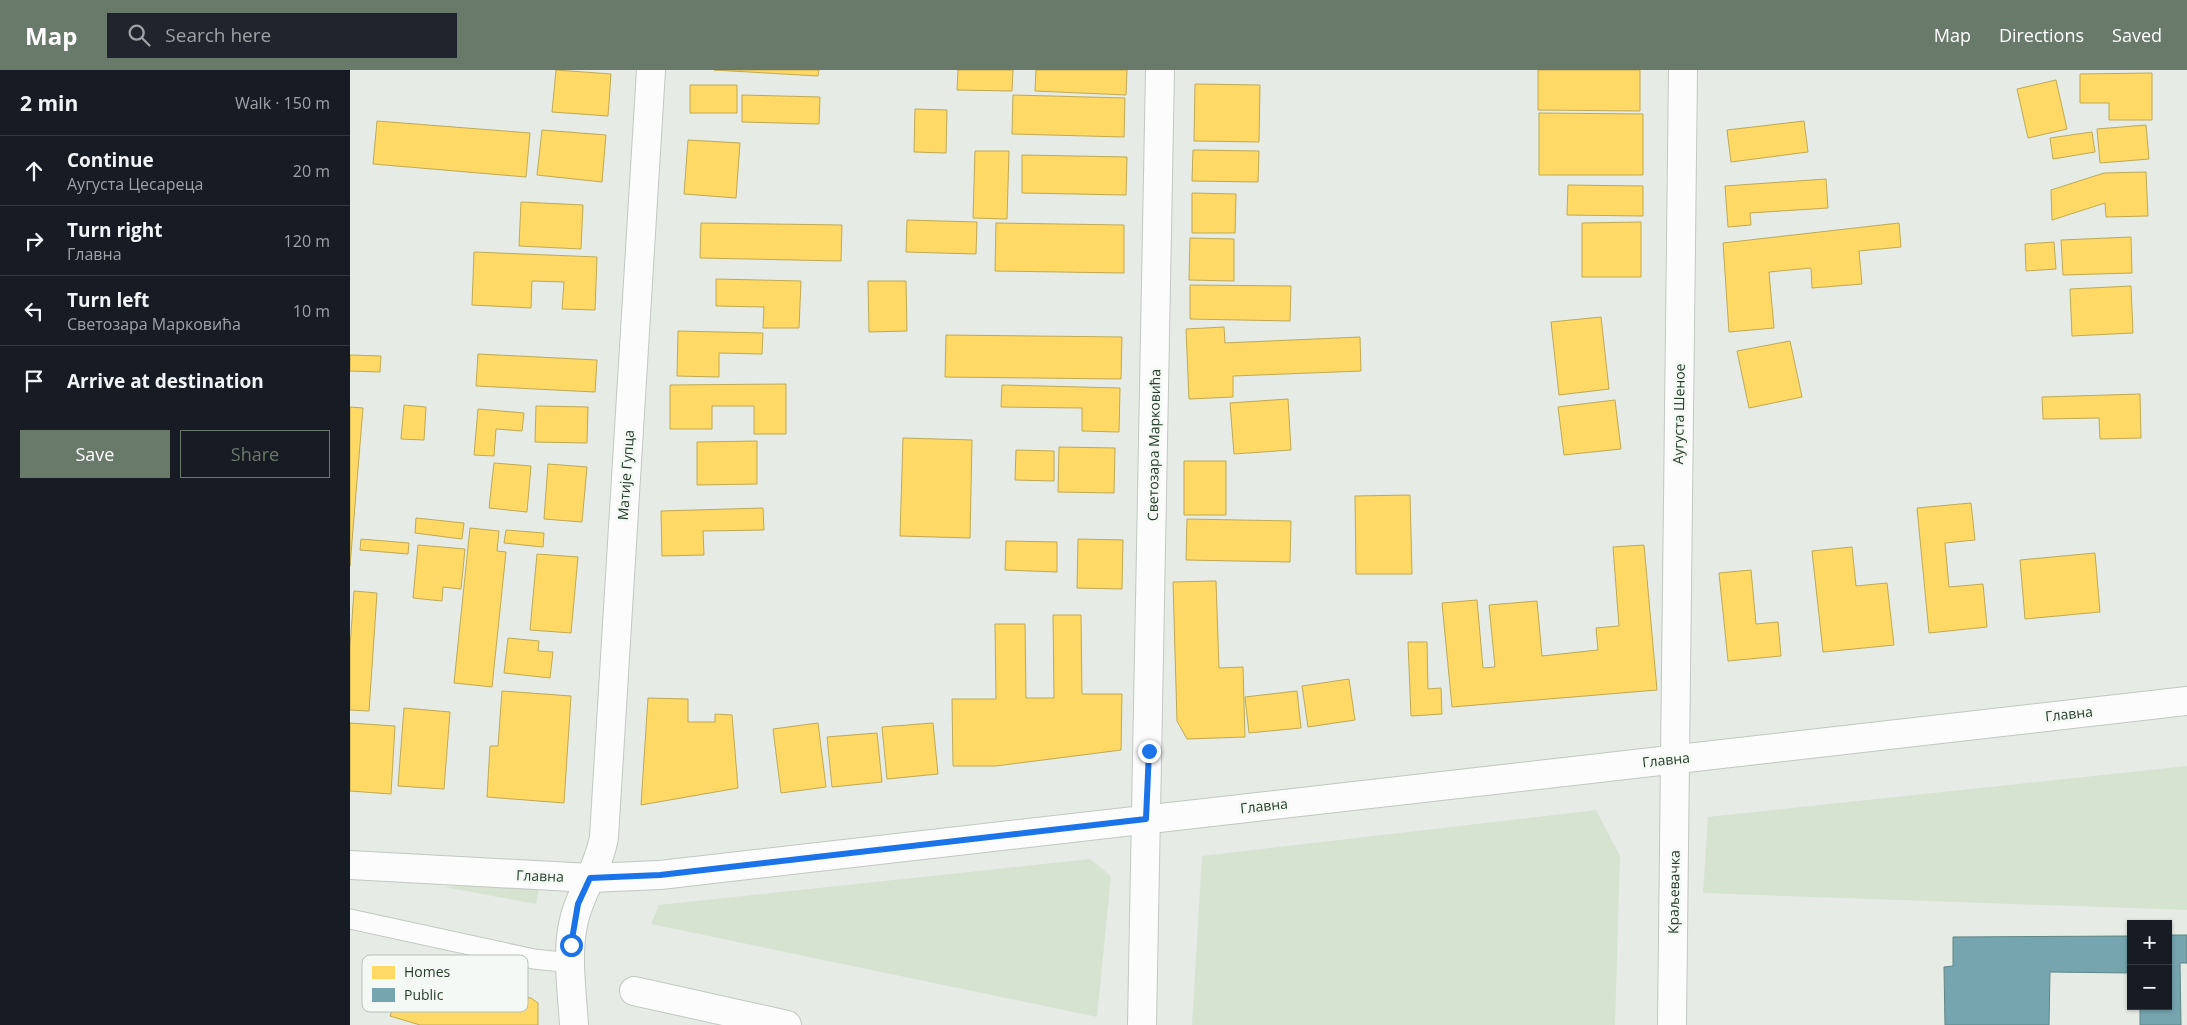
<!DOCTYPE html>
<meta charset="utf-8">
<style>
body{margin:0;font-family:"Open Sans",sans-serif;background:#20242c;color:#f1f3f6}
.controls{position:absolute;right:15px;bottom:15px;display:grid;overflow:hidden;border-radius:0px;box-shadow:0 1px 4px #0004}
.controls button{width:45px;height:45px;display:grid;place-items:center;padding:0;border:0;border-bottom:1px solid #363941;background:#171b24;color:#f1f3f6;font:25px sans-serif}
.stop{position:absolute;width:15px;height:15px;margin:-11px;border:4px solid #1a73e8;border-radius:50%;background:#fff}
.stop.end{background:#1a73e8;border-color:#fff;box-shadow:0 1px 5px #0008}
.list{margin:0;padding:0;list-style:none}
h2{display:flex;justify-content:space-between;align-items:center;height:65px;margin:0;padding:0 20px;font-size:21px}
h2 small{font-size:16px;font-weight:400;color:#9ea1a6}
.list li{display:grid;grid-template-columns:32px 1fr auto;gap:15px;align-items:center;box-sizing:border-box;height:70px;padding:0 20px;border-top:1px solid #363941}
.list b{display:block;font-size:19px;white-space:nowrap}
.list p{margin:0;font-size:16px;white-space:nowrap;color:#9ea1a6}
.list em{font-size:16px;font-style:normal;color:#9ea1a6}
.actions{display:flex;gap:10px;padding:15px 20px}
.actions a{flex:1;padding:11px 0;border:1px solid #697a6a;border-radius:0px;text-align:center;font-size:18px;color:#697a6a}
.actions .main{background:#697a6a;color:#fff}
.icon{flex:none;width:28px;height:28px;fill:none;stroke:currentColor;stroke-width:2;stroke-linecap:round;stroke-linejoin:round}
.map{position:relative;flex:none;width:1837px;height:955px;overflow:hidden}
header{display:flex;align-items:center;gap:30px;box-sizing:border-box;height:70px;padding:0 25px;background:#697a6a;color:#fff}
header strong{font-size:24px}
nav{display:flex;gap:28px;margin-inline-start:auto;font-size:18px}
.search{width:350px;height:45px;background:#20242c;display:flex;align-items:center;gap:12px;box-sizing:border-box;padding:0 18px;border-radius:0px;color:#9ea1a6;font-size:19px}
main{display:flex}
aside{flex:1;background:#171b24}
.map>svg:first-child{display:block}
</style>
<header>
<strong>Map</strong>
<div class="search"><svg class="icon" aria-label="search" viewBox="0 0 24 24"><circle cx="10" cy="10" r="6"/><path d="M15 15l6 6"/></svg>Search here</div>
<nav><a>Map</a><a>Directions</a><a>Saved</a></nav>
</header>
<main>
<aside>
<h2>2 min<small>Walk · 150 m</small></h2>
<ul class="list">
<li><svg class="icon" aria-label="ahead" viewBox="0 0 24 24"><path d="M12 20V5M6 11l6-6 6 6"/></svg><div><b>Continue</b><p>Аугуста Цесареца</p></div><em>20 m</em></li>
<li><svg class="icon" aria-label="right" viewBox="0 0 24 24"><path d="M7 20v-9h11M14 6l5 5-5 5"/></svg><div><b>Turn right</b><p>Главна</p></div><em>120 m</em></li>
<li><svg class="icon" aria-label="left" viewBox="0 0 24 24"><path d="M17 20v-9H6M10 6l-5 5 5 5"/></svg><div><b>Turn left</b><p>Светозара Марковића</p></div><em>10 m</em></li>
<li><svg class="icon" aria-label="arrive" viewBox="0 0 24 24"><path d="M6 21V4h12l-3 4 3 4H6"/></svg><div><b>Arrive at destination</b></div></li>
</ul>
<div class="actions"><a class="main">Save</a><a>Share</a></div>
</aside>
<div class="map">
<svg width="1837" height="955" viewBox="0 0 1837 955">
<rect width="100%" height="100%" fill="#e6ebe6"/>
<!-- green -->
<path fill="#d6e3d1" d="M 1837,696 L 1837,840 L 1353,823 L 1358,747 Z
M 1246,740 L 1270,786 L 1265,955 L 842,955 L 852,786 Z
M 740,789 L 761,806 L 747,947 L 301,854 L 309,835 Z
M 191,811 L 186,834 L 95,817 Z"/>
<!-- homes -->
<path fill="#ffd966" stroke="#beaa53" d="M 206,0 L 261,4 L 258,46 L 202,42 Z
M 364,0 L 469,0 L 468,6 Z
M 608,0 L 663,0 L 662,21 L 607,20 Z
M 686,0 L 777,0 L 776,25 L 685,21 Z
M 1188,0 L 1290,0 L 1290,41 L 1188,40 Z
M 1802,3 L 1802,50 L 1759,50 L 1759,33 L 1730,33 L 1730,4 Z
M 1706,10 L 1717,59 L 1678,68 L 1667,19 Z
M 845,14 L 910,15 L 909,72 L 844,71 Z
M 340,15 L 387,15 L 387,43 L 340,43 Z
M 392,25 L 470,27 L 469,54 L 392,52 Z
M 663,25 L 775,28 L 774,67 L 662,64 Z
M 565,39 L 597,40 L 596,83 L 564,82 Z
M 1189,43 L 1293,44 L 1293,105 L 1189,105 Z
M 27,51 L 180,63 L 176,107 L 23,94 Z
M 1454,51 L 1458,82 L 1381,92 L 1377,60 Z
M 1796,55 L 1799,89 L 1750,93 L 1747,59 Z
M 192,60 L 256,65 L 252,112 L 187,105 Z
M 1742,62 L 1745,82 L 1703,89 L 1700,68 Z
M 338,70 L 390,73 L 386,128 L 334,124 Z
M 843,80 L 909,81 L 908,112 L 842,111 Z
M 625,81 L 659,81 L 657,149 L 623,148 Z
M 672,85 L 777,87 L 776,125 L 672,123 Z
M 1796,102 L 1798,146 L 1756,147 L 1755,133 L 1702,150 L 1701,120 L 1754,103 Z
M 1476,109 L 1478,138 L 1400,143 L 1401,155 L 1378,157 L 1375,116 Z
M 1218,115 L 1293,116 L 1293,146 L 1217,145 Z
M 842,123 L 886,124 L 885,163 L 842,163 Z
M 171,132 L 233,135 L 231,179 L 169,176 Z
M 557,150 L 627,152 L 626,184 L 556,182 Z
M 1291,152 L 1291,207 L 1232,207 L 1232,153 Z
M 351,153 L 492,155 L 491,191 L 350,188 Z
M 646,153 L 774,155 L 774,203 L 645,201 Z
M 1549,153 L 1551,177 L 1509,181 L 1512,214 L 1462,218 L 1461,198 L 1419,202 L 1424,258 L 1379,262 L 1373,173 Z
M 1781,167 L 1782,203 L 1713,205 L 1711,170 Z
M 840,168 L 884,169 L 884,211 L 839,210 Z
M 1704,172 L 1706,199 L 1676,201 L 1675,174 Z
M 124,182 L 247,187 L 245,240 L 212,239 L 214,212 L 182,211 L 181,238 L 122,235 Z
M 366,209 L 451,211 L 449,258 L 413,258 L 414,237 L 366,236 Z
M 518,211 L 556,211 L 557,261 L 519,262 Z
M 840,215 L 941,216 L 940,251 L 840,249 Z
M 1781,216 L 1783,263 L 1722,266 L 1720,219 Z
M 1251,247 L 1259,319 L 1209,325 L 1201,252 Z
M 874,257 L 875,273 L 1010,267 L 1011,301 L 883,306 L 883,327 L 839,329 L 836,259 Z
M 328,261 L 413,263 L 412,284 L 369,283 L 369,307 L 327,306 Z
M 596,265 L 772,267 L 771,309 L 595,307 Z
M 1440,271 L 1452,327 L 1399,338 L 1387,281 Z
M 128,284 L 247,290 L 245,322 L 126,316 Z
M 0,285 L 31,286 L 30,302 L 0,301 Z
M 436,314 L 436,364 L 404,364 L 404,336 L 362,336 L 362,359 L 320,359 L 320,315 Z
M 652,315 L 770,318 L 769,362 L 732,361 L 732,338 L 651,337 Z
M 1790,324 L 1791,368 L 1750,369 L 1749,348 L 1693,349 L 1692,327 Z
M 938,329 L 941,380 L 884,384 L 880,333 Z
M 1265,330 L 1271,379 L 1214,385 L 1208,337 Z
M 54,335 L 76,337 L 74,370 L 51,369 Z
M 186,336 L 238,337 L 237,373 L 185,372 Z
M 0,337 L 13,338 L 0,496 Z
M 128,339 L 174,343 L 172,361 L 146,359 L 144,386 L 124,385 Z
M 553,368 L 622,370 L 620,468 L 550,466 Z
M 407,371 L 407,414 L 347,415 L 347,372 Z
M 709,377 L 765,378 L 764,423 L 708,422 Z
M 666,380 L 704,381 L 704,411 L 665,410 Z
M 834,391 L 876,391 L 876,445 L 834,445 Z
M 144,393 L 181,396 L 177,442 L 139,438 Z
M 198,394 L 237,397 L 232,452 L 194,449 Z
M 1060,425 L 1062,504 L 1006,504 L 1005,426 Z
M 1621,433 L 1625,470 L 1595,473 L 1599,517 L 1633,514 L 1637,557 L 1579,563 L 1567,438 Z
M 413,438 L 414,460 L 353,461 L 354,485 L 312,486 L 311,441 Z
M 66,448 L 114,453 L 112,469 L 65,463 Z
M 837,449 L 941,451 L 940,492 L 836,490 Z
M 120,458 L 149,461 L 147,481 L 156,482 L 142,617 L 104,613 Z
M 156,460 L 194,463 L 193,477 L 154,473 Z
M 11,469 L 59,473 L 58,484 L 10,480 Z
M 728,469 L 773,470 L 772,519 L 727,518 Z
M 656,471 L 707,472 L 707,502 L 655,500 Z
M 68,475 L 115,479 L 111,519 L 93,517 L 92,531 L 63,528 Z
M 1294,475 L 1307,620 L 1102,637 L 1092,533 L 1127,530 L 1133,598 L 1145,597 L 1139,535 L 1187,531 L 1192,586 L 1248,580 L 1246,558 L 1269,556 L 1263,477 Z
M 1502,477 L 1506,516 L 1537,513 L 1544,575 L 1473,582 L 1462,481 Z
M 1745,483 L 1750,542 L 1675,549 L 1670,490 Z
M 187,484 L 228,487 L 221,563 L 180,560 Z
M 1401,500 L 1406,554 L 1428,552 L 1431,586 L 1378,591 L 1369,503 Z
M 866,511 L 869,598 L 893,597 L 895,667 L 837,669 L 827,651 L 823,512 Z
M 4,521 L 27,523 L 19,641 L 0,640 L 0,577 Z
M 703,545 L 731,545 L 732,624 L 772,624 L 771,680 L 646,696 L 603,696 L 602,629 L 646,629 L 645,554 L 675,554 L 676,628 L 704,628 Z
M 158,568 L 189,571 L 188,581 L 203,582 L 200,608 L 154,603 Z
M 1058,572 L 1077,572 L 1078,619 L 1091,618 L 1092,644 L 1061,646 Z
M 999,609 L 1005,650 L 958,657 L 952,616 Z
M 152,621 L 221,626 L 214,733 L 137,727 L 140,676 L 148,676 Z
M 947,621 L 951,658 L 899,663 L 895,627 Z
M 298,628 L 338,629 L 338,652 L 365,652 L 365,644 L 382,645 L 388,718 L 291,735 Z
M 54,638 L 100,642 L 94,719 L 48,716 Z
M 0,653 L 45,656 L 41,724 L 0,721 Z
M 468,653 L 476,717 L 431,723 L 423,659 Z
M 583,653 L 588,704 L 537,709 L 532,657 Z
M 527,663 L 532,712 L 482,717 L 477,667 Z
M 56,901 L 181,928 L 188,933 L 188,955 L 70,955 L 40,946 Z"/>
<!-- public -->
<path fill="#76a5af" stroke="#5e8686" d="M 1818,865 L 1837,865 L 1837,893 L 1830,893 L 1831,955 L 1790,955 L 1790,936 L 1818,936 Z
M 1781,866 L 1781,903 L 1700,902 L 1699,955 L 1595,955 L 1594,897 L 1603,896 L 1603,867 Z"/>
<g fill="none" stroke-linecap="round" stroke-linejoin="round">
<defs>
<path id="service" d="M 0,849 L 184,889 L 221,893"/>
<path id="minor" d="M 1325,689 L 1333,0
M 284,921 L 437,955
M 224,955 C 222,921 216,883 224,850 C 231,821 249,797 254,767 L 301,0
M 792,955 L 810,0"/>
<path id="secondary" d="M 0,795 L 240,808 L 310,805 L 1837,631
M 1322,955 L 1325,689"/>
</defs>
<!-- service casing -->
<use href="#service" stroke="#c3c8c3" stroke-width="21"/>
<!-- minor casing -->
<use href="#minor" stroke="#c3c8c3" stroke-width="30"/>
<!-- secondary casing -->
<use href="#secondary" stroke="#c1c7c1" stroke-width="30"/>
<!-- service -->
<use href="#service" stroke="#fbfcfb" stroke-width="19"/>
<!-- minor -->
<use href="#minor" stroke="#fbfcfb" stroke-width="28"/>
<!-- secondary -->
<use href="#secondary" stroke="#fbfcfb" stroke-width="28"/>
</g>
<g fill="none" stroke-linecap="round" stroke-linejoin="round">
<!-- route -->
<path stroke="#1a73e8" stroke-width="6" d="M 221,875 L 228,834 L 240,808 L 310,805 L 796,749 L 799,681"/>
</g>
<g text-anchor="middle" stroke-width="5" stroke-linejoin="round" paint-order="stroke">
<!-- street labels -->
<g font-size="14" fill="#253d28" stroke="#f5f9f5">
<text transform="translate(1329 344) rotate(-89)" y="5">Аугуста Шеное</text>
<text transform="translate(804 375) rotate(-89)" y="5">Светозара Марковића</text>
<text transform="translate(276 405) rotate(-86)" y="5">Матије Гупца</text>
<text transform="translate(1719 644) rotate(-6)" y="5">Главна</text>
<text transform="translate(1316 690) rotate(-6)" y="5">Главна</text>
<text transform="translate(914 736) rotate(-6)" y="5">Главна</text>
<text transform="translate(190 806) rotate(2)" y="5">Главна</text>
<text transform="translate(1324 822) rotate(-89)" y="5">Краљевачка</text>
</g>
</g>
<!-- legend -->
<rect x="12" y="885" width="166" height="57" rx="8" fill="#f5f9f5" stroke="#b7c1b8" stroke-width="1"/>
<rect x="22" y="896" width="23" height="13" fill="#ffd966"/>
<rect x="22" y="918" width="23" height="14" fill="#76a5af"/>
<g font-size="14" fill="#253d28">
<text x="54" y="907">Homes</text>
<text x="54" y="930">Public</text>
</g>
</svg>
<div class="controls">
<button>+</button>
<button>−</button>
</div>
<div class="stop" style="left:221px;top:875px"></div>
<div class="stop end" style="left:799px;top:681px"></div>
</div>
</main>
